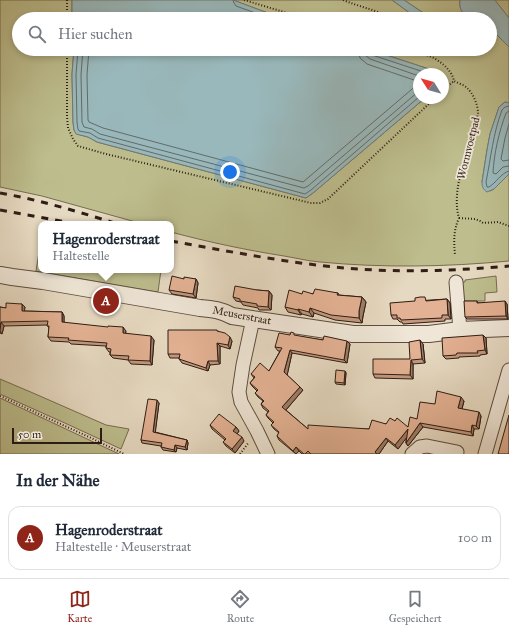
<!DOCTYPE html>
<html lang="de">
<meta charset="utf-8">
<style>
body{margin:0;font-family:"IM FELL Great Primer",serif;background:#f6f6f7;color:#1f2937}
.compass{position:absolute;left:413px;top:68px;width:36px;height:36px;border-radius:50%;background:#fff;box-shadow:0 2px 6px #0003;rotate:307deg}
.scale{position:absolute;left:12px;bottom:10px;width:90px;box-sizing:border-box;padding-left:4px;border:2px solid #2e1d14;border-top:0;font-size:11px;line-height:14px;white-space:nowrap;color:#2e1d14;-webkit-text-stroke:3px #efe6d7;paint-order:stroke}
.you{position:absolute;left:230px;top:172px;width:14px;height:14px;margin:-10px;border:3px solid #fff;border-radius:50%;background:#1a73e8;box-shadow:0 0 0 6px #1a73e833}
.badge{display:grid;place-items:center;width:26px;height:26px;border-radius:50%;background:#8f2418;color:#fff;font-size:13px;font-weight:700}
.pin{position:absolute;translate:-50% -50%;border:2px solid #fff;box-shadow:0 1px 4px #0006}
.popup{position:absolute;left:38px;top:221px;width:136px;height:52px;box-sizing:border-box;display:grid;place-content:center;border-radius:8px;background:#fff;filter:drop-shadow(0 1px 3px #0005);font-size:13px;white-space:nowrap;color:#747a83}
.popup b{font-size:15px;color:#1f2937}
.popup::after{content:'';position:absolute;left:50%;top:100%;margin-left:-8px;border:8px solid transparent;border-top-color:#fff}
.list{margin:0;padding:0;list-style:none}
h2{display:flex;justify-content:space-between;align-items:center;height:52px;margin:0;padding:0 16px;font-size:17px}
h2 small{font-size:13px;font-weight:400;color:#747a83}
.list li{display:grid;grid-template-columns:26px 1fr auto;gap:12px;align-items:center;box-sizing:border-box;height:64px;margin:0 8px 8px;padding:0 8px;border:1px solid #e0e1e3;border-radius:12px}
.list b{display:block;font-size:15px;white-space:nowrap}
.list p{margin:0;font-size:13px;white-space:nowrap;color:#747a83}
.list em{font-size:13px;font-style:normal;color:#747a83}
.icon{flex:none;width:22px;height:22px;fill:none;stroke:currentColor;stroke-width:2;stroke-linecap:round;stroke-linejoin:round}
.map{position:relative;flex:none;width:509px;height:454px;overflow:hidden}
.search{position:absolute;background:#fff;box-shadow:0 2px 6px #0003;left:12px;right:12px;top:12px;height:44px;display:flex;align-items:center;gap:10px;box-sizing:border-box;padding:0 14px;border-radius:22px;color:#747a83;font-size:15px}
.sheet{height:124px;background:#fff}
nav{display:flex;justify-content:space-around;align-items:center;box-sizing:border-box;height:56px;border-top:1px solid #e0e1e3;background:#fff;font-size:11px;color:#747a83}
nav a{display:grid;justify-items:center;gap:2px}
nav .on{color:#8f2418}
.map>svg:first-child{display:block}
</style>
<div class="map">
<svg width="509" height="454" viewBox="0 0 509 454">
<rect width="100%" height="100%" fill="#e6d9c1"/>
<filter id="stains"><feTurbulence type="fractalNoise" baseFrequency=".005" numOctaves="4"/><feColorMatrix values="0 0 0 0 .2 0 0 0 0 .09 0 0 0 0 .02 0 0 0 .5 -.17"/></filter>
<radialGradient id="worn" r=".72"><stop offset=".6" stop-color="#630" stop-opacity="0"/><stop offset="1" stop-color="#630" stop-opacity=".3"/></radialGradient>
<!-- green -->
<path fill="#bdbd8d" stroke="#766d50" d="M 0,0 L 72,0 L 72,15 L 74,19 L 19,19 L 19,49 L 74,49 L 72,74 L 73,122 L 74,130 L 77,134 L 88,137 L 97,142 L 306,198 L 313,193 L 425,98 L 443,98 L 443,74 L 438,74 L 432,70 L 368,49 L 490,49 L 490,31 L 492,30 L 509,47 L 509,103 L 505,102 L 499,107 L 490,134 L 487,150 L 482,182 L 490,191 L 494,189 L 509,174 L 509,261 C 446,267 383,268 320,262 C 308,261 296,258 284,256 C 246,250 208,242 171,232 L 171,224 L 143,224 L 42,196 L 0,187 Z
M 233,0 L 392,0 L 418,19 L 284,19 Z
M 404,0 L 460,0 C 459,10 462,12 469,19 L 437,19 L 428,16 Z
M 495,0 L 509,0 L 509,18 L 496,2 Z
M 41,240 L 41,270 L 161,270 L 158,292 L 36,271 Z
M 496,276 L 497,292 L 485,293 L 485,301 L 465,301 L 460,300 L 459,282 L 465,282 L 465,280 Z
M 0,379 L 33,393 L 106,425 L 129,429 L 121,449 L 67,424 L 0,394 Z
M 0,398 L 119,454 L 0,454 Z"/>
<!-- water -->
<path fill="#99b8bb" stroke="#6e7a78" d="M 72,0 L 233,0 L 284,19 L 74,19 L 72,15 Z
M 392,0 L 404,0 L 428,16 L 437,19 L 418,19 Z
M 460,0 L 495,0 L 509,18 L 509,47 L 492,30 L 490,31 L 490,19 L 469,19 C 462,12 459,10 460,0 Z
M 74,49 L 368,49 L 432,70 L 438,74 L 419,74 L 419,98 L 425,98 L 313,193 L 306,198 L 97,142 L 88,137 L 76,134 L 74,130 L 73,122 L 72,74 Z
M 505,102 L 509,103 L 509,174 L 494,189 L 487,192 C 483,189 482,187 482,182 L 487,150 L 490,134 L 499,107 Z"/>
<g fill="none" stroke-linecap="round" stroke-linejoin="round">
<!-- shore -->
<path stroke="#646a68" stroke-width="1" d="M 233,0 L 234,3 L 236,6 L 272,19
M 78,49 L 76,75 L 77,122 L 78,129 L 79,131 L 90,133 L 98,138 L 305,194 L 311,190 L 419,97
M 83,49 L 81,75 L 82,122 L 84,127 L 92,129 L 100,134 L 304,188 L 308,186 L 419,91
M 89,49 L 87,75 L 88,120 L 89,122 L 103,128 L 303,182 L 418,84 L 417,81 L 367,64 L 360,58 L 358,49
M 364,49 L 365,55 L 370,59 L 419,76
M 369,49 L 370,53 L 372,55 L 430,74
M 509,106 L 505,107 L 502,110 C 493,134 491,157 486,182 L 487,187 L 489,187 C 496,183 501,173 509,171
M 509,111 L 506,113 C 499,132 494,153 493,173 L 496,174 L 503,167 L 509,166
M 509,124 L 505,138 L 501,159 L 503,161 L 509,160"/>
<defs>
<path id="minor" d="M 456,282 L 460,330
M 253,319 L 243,365 L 239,392 L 241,402 L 257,431 L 268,454
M 412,454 L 420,447 L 427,446 L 457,452
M 485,454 L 509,370"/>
<path id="tertiary" d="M 0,275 L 12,277 L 43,281 L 200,308 C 213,309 221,310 232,316 L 353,334 L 429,334 L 460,330 L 509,328"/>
</defs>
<!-- minor casing -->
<use href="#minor" stroke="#5c4c3f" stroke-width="15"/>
<!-- tertiary casing -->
<use href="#tertiary" stroke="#5c4c3f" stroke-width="18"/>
<!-- path -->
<path stroke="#2e1d14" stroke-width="2" stroke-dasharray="1 2" stroke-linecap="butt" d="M 244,0 L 307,19
M 343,0 C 360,7 377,10 393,19
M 67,19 L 67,0
M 67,49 L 67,116 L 68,128 L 73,139 L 78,146 L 106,154 L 311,203 L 320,203 L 328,199 L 435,98
M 407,49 L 432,57
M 432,49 L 432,57 C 441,62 452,70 454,81 C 458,83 464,85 467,88 C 473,93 478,105 478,113 C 477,122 473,131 471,140 C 463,163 452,195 459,218 C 453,232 454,241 455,256
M 443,90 L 454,81
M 459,218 L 475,219 L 480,221 L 483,223 L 498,222 L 509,226
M 0,396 L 89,437 L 124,454
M 240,454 L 249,442"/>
<!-- minor -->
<use href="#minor" stroke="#efe6d7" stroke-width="13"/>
<!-- tertiary -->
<use href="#tertiary" stroke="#efe6d7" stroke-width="16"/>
<!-- rail -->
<path stroke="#2e1d14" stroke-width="3" stroke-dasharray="7 7" stroke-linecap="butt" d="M 0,193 C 40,200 79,212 118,224
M 0,210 L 78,224
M 171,241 C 239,253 307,267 375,270 C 420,272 464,270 509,266"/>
</g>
<!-- wall -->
<path fill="#c3987e" stroke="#2e1d14" d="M 184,279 L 196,279 L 198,283 L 196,298 L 172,294 L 169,290 Z
M 257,290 L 269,291 L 272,295 L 271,310 L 259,310 L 258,308 L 243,305 L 241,302 L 236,301 L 233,297 Z
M 338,293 L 339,295 L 362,297 L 366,302 L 363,316 L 362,323 L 335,320 L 314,313 L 313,317 L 302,314 L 301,315 L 288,312 L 285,307 L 302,294 Z
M 447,299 L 450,303 L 451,319 L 445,319 L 445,321 L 403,324 L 402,322 L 400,322 L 397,319 L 393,319 L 391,315 L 415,301 Z
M 477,301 L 478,303 L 507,304 L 508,319 L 467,319 L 465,317 Z
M 22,304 L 25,307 L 24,311 L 62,312 L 64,316 L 64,323 L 126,331 L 125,333 L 154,340 L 152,365 L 131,364 L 128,360 L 113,358 L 110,355 L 110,352 L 109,352 L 106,348 L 106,346 L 71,344 L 69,342 L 51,341 L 48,337 L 49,328 L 47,325 L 4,326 L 2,334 L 0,333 L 0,307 L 6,308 Z
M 218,331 L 232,341 L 230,349 L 220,346 L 220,364 L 210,365 L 208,371 L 182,363 L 179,359 L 179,358 L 170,358 L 168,354 Z
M 296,336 L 350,344 L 347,363 L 292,353 L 287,375 L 300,387 L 303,390 L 286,410 L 308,429 L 369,429 L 395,421 L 408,427 L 417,419 L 435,404 L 464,401 L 462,409 L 481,416 L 479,429 L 474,429 L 473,436 L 423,427 L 408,446 L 406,443 L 406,438 L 398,449 L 388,441 L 379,454 L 302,454 L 299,451 L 296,454 L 279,440 L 277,436 L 279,433 L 274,429 L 271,425 L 273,423 L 268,418 L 266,415 L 268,412 L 263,408 L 261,404 L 263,401 L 258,397 L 255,393 L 257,391 L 252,386 L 250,383 L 254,378 L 251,374 L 269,371 L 280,351 L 278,351 L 275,347 Z
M 486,338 L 487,354 L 480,355 L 480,356 L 459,357 L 459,358 L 446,359 L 443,356 Z
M 423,344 L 425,363 L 413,364 L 413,379 L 375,378 L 373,374 L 410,359 Z
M 345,371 L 346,373 L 345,385 L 336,384 L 335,382 Z
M 159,403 L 155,432 L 187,440 L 188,443 L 187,450 L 177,448 L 176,452 L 163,450 L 161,447 L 161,446 L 142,443 L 141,440 Z
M 210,425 L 236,427 L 239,431 L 237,434 L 244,441 L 235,453 L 226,446 L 223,442 L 225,440 L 212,429 Z"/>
<!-- shaded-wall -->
<path fill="#9f7c67" stroke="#2e1d14" d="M 196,279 L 198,283 L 196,298 L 193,294 Z
M 269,291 L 272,295 L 271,310 L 268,307 Z
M 362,297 L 366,302 L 363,316 L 362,323 L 359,318 L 359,311 Z
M 447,299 L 450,303 L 451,319 L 448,315 Z
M 505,301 L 507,304 L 508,319 L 506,316 Z
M 22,304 L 25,307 L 24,314 L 22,311 Z
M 310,308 L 314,313 L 313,317 L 309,312 Z
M 298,309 L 302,314 L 301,315 L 298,310 Z
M 62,312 L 64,316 L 64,326 L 62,322 Z
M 1,322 L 4,326 L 2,334 L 0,331 Z
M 123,327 L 126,331 L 125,336 L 123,333 Z
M 483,335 L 486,338 L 487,354 L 485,350 Z
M 151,336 L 154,340 L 152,365 L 150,361 Z
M 230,337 L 232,341 L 230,349 L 228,345 Z
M 420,340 L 423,344 L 425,363 L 422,359 Z
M 347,341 L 350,344 L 347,363 L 344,360 Z
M 217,343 L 220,346 L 220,364 L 218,361 Z
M 290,350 L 292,353 L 287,376 L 284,372 Z
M 411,360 L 413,364 L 413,379 L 410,375 Z
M 208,361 L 210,365 L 208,371 L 206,368 Z
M 345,371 L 346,373 L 345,385 L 344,383 Z
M 300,387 L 303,390 L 285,411 L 282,407 Z
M 461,397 L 464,401 L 461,412 L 458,408 Z
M 157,400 L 159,403 L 155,435 L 153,432 Z
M 479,412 L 481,416 L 479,429 L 476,426 Z
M 420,423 L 423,427 L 408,446 L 406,443 Z
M 472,425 L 474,429 L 473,436 L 471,432 Z
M 236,427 L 239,431 L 236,435 L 233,431 Z
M 408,429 L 410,433 L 398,449 L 395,445 Z
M 242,437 L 244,441 L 235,453 L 232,449 Z
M 386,438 L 388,441 L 379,454 L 376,454 L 375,452 Z
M 187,440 L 188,443 L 187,450 L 185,447 Z
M 175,445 L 177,448 L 176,452 L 174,450 Z
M 296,447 L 299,451 L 296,454 L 293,451 Z"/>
<!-- building -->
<path fill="#e3b193" stroke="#2e1d14" d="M 172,276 L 184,279 L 184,277 L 196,279 L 193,294 L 169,290 Z
M 235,286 L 257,290 L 269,291 L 268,307 L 257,306 L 257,304 L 240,301 L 240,299 L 233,297 Z
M 315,289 L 338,293 L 337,295 L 362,297 L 359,311 L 359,318 L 331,315 L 310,308 L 309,312 L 298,309 L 298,310 L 285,307 L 289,290 L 302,294 L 303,291 L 313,294 Z
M 420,297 L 425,297 L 426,301 L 447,299 L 448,315 L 442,315 L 442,318 L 401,320 L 400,318 L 397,318 L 397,315 L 391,315 L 390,303 L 415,301 L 415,298 Z
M 464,301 L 477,301 L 477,303 L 505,301 L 506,316 L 465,317 Z
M 6,303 L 22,304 L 22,311 L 62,312 L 62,322 L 108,327 L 108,326 L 123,327 L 123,333 L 151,336 L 150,361 L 128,360 L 129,356 L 110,355 L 111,349 L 106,348 L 107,343 L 68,340 L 69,338 L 48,337 L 49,326 L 47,326 L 48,321 L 1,322 L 0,328 L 0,307 L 6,308 Z
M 168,330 L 217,330 L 217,331 L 225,333 L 230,337 L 228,345 L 217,343 L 218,361 L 208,361 L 206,368 L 179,359 L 180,354 L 168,354 Z
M 291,332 L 294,333 L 294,335 L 323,340 L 324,336 L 347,341 L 344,360 L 290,350 L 284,372 L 300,387 L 282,407 L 308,429 L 308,425 L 369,429 L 372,420 L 386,424 L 390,418 L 395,421 L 397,418 L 408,427 L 410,417 L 417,419 L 420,402 L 435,404 L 437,391 L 461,397 L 458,408 L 479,412 L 476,426 L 472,425 L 471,432 L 420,423 L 406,443 L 408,429 L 395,445 L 386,438 L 375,452 L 377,454 L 311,454 L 308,451 L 305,454 L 304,454 L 296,447 L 293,451 L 277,436 L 279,432 L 271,425 L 274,422 L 266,415 L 269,411 L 261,404 L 264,401 L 255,393 L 258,390 L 250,383 L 255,377 L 251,374 L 260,363 L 269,371 L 282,348 L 275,347 L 279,333 L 290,335 Z
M 483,335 L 485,350 L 477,351 L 478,353 L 457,353 L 456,355 L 443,356 L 442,338 Z
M 420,340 L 422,359 L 411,360 L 410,375 L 373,374 L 373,359 L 410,359 L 409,342 Z
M 336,370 L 345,371 L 344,383 L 335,382 Z
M 148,399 L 157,400 L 153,432 L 187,440 L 185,447 L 175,445 L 174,450 L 161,447 L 162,443 L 141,440 Z
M 219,414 L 236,427 L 233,431 L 242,437 L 232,449 L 223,442 L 226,439 L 210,425 Z
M 509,415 L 509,454 L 498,454 Z"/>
<g text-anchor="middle" stroke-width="3.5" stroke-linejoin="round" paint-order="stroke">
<!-- street labels -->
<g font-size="11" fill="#2e1d14" stroke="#efe6d7">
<text transform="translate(468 148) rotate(-76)" y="4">Wormvoetpad</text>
<text transform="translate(242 315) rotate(11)" y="4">Meuserstraat</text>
</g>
</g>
<rect width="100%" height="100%" filter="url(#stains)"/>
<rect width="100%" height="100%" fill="url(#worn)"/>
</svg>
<svg class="compass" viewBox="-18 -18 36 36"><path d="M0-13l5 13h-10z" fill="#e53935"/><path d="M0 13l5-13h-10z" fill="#747a83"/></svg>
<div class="scale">50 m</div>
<div class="you"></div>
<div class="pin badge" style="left:106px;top:301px">A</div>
<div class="popup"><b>Hagenroderstraat</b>Haltestelle</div>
<div class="search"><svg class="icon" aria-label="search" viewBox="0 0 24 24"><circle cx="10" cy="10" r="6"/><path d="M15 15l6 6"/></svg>Hier suchen</div>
</div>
<section class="sheet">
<h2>In der Nähe<small></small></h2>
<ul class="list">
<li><span class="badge">A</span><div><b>Hagenroderstraat</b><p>Haltestelle · Meuserstraat</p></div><em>100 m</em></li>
</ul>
</section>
<nav>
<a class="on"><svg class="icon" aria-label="map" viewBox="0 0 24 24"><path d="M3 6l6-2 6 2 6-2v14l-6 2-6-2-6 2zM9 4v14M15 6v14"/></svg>Karte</a>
<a><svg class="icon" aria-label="directions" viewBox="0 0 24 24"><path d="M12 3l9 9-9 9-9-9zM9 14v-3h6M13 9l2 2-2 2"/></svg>Route</a>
<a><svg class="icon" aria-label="saved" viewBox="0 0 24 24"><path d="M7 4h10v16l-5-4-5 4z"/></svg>Gespeichert</a>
</nav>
